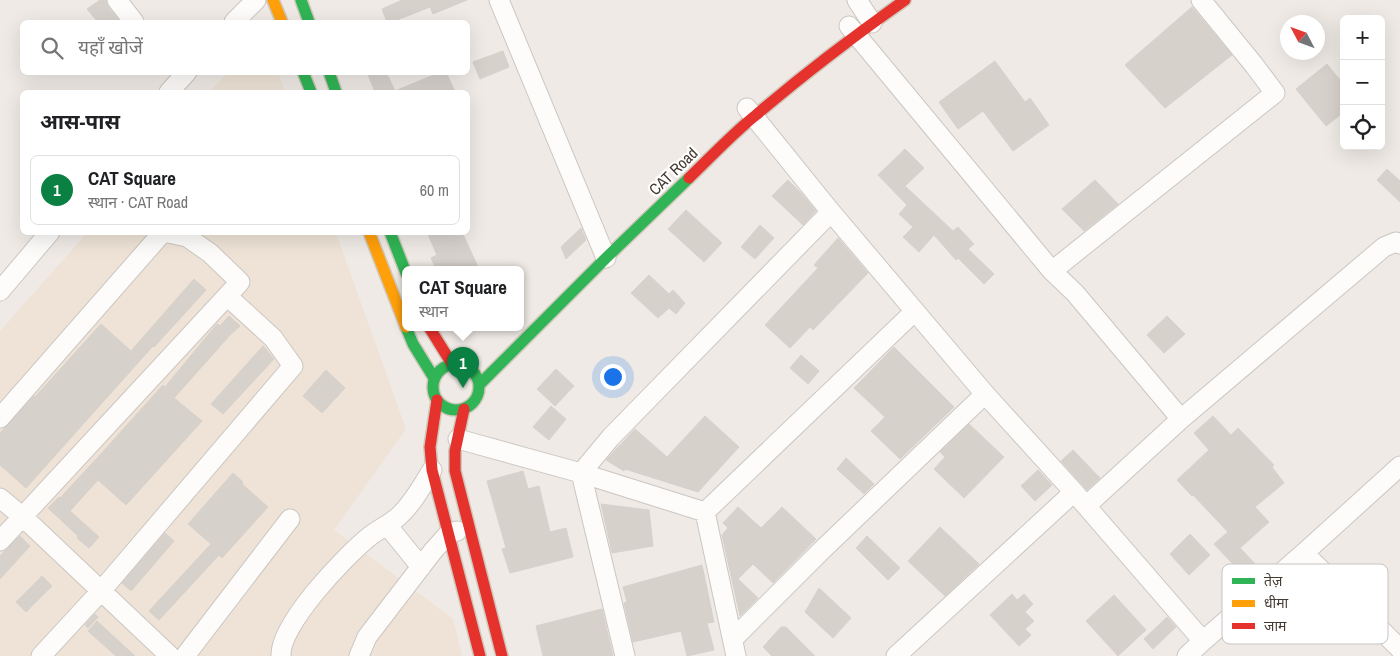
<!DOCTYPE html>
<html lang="hi">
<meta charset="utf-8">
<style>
body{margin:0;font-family:"Archivo Narrow","Noto Sans Devanagari",sans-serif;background:#f6f6f6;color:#202124}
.controls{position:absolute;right:15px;top:15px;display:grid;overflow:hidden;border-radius:8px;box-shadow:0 5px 20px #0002}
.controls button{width:45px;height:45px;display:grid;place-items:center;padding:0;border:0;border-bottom:1px solid #e0e0e0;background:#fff;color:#202124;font:25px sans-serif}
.compass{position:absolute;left:1280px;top:15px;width:45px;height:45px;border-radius:50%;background:#fff;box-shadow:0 5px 20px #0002;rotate:311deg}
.you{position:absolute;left:612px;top:376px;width:18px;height:18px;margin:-12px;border:4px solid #fff;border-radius:50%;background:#1a73e8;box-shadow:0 0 0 8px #1a73e833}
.badge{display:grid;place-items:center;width:32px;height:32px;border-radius:50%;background:#0b8043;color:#fff;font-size:16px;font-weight:700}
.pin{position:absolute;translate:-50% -41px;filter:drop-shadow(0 1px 2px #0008)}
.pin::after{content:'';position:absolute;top:26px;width:18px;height:15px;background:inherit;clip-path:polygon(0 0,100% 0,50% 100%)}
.popup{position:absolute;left:402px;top:266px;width:122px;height:65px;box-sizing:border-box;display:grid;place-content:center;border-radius:8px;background:#fff;filter:drop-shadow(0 1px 4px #0005);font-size:16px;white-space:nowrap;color:#757577}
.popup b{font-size:19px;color:#202124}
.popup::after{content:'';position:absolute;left:50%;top:100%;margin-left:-10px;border:10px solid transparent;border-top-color:#fff}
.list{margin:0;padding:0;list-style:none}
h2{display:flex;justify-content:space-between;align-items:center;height:65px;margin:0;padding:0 20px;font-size:21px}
h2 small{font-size:16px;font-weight:400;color:#757577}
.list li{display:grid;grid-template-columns:32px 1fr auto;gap:15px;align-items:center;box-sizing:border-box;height:70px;margin:0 10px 10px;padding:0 10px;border:1px solid #e0e0e0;border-radius:8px}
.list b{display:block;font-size:19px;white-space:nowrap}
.list p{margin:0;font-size:16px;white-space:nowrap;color:#757577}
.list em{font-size:16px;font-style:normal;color:#757577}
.icon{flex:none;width:28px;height:28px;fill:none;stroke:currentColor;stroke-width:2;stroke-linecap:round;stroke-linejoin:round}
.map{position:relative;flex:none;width:1400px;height:656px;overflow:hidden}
.search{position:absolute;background:#fff;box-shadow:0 5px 20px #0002;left:20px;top:20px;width:450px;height:55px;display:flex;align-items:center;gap:12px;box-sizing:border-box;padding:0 18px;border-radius:8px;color:#757577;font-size:19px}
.panel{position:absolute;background:#fff;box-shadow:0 5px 20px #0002;left:20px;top:90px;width:450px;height:145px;border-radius:8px}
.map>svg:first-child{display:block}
</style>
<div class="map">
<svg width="1400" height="656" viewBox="0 0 1400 656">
<rect width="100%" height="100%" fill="#efeae5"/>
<!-- education -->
<path fill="#eee3d6" d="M 228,72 L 278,73 L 285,92 L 210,92 Z
M 87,233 L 336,233 L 406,429 L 334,530 L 453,619 L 462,656 L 0,656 L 0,331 Z"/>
<!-- building -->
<path fill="#d7d1cc" stroke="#d7d1cb" d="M 100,0 L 106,0 L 108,7 L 120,22 L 98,22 L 87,9 Z
M 402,0 L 467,0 L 433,14 L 430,7 L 392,22 L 387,22 L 382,9 Z
M 1192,7 L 1232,55 L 1165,108 L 1125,65 Z
M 503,51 L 509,67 L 480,79 L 473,62 Z
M 995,61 L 1025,102 L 1030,98 L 1049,125 L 1013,151 L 983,111 L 958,129 L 939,102 Z
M 1327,64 L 1344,85 L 1344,112 L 1326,126 L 1296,89 Z
M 367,72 L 386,72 L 395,91 L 441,72 L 446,72 L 455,92 L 375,92 Z
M 905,149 L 924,168 L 905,186 L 953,231 L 958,227 L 974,244 L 968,249 L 994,274 L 984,284 L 958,258 L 956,260 L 934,235 L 919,252 L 903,237 L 913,227 L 899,214 L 907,205 L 878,175 Z
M 1387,169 L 1400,181 L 1400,202 L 1377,180 Z
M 788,180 L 801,193 L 816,211 L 803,225 L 772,196 Z
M 1095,180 L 1118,204 L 1084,231 L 1062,209 Z
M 686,210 L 722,243 L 704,262 L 668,229 Z
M 760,225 L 774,238 L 755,259 L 741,247 Z
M 581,228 L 586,240 L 566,259 L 561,247 Z
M 427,232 L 462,232 L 479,269 L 436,269 L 431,258 L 437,255 Z
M 838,238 L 868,273 L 813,330 L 810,327 L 790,348 L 765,325 L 818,268 L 814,265 Z
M 649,275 L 669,294 L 673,290 L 685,303 L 676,314 L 669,308 L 658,318 L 631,293 Z
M 194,279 L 206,290 L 154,347 L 153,346 L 26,488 L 0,465 L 0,433 L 34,396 L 35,397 L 101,324 L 131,351 Z
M 229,316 L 240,326 L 230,335 L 174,398 L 202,421 L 126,505 L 98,480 L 70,511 L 99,537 L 89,548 L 77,538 L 78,536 L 48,508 L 59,497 L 60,498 L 99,456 L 163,385 L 165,387 L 217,324 L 220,326 Z
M 1167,316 L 1185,334 L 1164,353 L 1147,335 Z
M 263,346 L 274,359 L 223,414 L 211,404 Z
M 894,347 L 954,407 L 900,459 L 871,431 L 885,417 L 854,388 Z
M 801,355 L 819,371 L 808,384 L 790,368 Z
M 556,369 L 574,386 L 555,406 L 537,389 Z
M 326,370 L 345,388 L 322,413 L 303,396 Z
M 551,406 L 566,419 L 549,440 L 533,427 Z
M 705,416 L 739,447 L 698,492 L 625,469 L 624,471 L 606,460 L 635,429 L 667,457 Z
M 1213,416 L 1231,435 L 1238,428 L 1274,465 L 1272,467 L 1284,483 L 1255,507 L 1269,522 L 1240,548 L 1260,569 L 1248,580 L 1214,544 L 1228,532 L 1193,495 L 1192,496 L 1177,480 L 1209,450 L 1194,433 Z
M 969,424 L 1004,457 L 964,498 L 934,469 L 945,457 L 940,452 Z
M 1073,450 L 1100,478 L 1087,490 L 1061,461 Z
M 846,458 L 874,484 L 864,494 L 837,469 Z
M 1038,470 L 1052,485 L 1035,501 L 1021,486 Z
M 523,471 L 528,489 L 539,486 L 550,532 L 566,528 L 573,557 L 510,573 L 502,549 L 506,548 L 487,481 Z
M 233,473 L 243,482 L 242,484 L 268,507 L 222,558 L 219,555 L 159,620 L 149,611 L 211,544 L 188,524 Z
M 601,504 L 649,510 L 653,546 L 612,553 Z
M 738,507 L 761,528 L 782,507 L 816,539 L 773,583 L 753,564 L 738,579 L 758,598 L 740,616 L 722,535 L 728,528 L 723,523 Z
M 940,527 L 979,564 L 945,596 L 908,561 Z
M 165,533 L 174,541 L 131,591 L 122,583 Z
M 1190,534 L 1210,555 L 1189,575 L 1170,554 Z
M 20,536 L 30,546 L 0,579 L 0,556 Z
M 867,536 L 900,568 L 888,580 L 856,548 Z
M 702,565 L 714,622 L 707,623 L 714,650 L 687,656 L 681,631 L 633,642 L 624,603 L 627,602 L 623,587 Z
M 42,576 L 52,586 L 26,612 L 16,602 Z
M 819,588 L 851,618 L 833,638 L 805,612 Z
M 1320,593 L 1341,612 L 1332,622 L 1311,603 Z
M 1012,594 L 1017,600 L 1024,594 L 1033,604 L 1025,612 L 1034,621 L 1025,629 L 1031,635 L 1019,646 L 990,615 Z
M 1114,595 L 1146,630 L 1118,656 L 1086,621 Z
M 602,609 L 613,656 L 543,656 L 536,626 Z
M 95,614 L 98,617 L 88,628 L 85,625 Z
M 1167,617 L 1176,627 L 1153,649 L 1144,639 Z
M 97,621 L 135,656 L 116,656 L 88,631 Z
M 781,627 L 786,627 L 815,656 L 772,656 L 763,647 Z"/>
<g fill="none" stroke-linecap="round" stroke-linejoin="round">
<defs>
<path id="street" d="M 117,0 L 134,22
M 499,0 L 606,258
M 857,0 L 872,23
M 234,22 L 256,0
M 849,26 L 1052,271 L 1075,293 L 1181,419
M 169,92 L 187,72
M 747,108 L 831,212 L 985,394 L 1074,492 L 1203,641 L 1187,656
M 1052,271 L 1275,93 L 1254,65 L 1201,0
M 0,291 L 50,232
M 0,418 L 163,232
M 458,439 L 581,473 L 705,512 L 736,656
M 0,498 L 23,517 L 170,656
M 1086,506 L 1181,419 L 1384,247 L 1396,242 L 1400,244
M 705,512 L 915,311
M 387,525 L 421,567
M 0,541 L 240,282 L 210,253 L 187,237 L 164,232
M 1304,553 L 1400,649
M 733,639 L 822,550 L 985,394
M 1203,641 L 1304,553 L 1400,466
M 41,656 L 101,591 L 293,366 L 273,338 L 227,296
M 185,656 L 290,519
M 281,656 C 279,625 345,556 370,536 C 379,529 390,524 399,516 C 413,503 422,486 432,470
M 359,656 L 367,637 L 433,551 L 449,533 L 457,531
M 625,656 L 581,473 L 611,437 L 831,212
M 896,656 L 1074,492"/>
<path id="fast" d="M 301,0 L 309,22
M 303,72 L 311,92
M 329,72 L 336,92
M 390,232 L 406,273
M 406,327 L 413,344 L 434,378
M433 387a23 23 0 1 1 46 0a23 23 0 1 1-46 0Z
M 479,385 L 606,258 L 689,178"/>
<path id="slow" d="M 273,0 L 282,22
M 369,232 L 406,327"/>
<path id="jam" d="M 689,178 C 711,157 732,134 756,115 C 804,74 854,36 905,0
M 429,327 L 452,364
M 437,400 L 430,447 L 432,470 L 480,656
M 464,409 L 455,451 L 455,471 L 502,656"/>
</defs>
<!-- street casing -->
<use href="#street" stroke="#cbc6c1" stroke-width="21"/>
<!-- fast casing -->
<use href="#fast" stroke="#d0c8bc" stroke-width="14"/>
<!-- slow casing -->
<use href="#slow" stroke="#d0c8bc" stroke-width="14"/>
<!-- jam casing -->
<use href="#jam" stroke="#d0c8bc" stroke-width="14"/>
<!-- street -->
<use href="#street" stroke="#fdfcfb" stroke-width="19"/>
<!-- fast -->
<use href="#fast" stroke="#30b455" stroke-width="11"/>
<!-- slow -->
<use href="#slow" stroke="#ff9f0a" stroke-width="11"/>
<!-- jam -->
<use href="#jam" stroke="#e5322d" stroke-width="11"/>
</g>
<g text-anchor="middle" stroke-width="4.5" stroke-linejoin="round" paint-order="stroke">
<!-- street labels -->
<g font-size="16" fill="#443a31" stroke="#fff">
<text transform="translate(673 171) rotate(-44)" y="6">CAT Road</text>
</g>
</g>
<!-- legend -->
<rect x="1222" y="564" width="166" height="80" rx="8" fill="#fff" stroke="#c7c4c1" stroke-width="1"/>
<rect x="1232" y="578" width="23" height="6" fill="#30b455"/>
<rect x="1232" y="600" width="23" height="7" fill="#ff9f0a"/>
<rect x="1232" y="623" width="23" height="6" fill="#e5322d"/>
<g font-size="14" fill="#443a31">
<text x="1264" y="586">तेज़</text>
<text x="1264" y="608">धीमा</text>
<text x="1264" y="631">जाम</text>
</g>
</svg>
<div class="controls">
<button>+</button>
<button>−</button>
<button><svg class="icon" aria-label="locate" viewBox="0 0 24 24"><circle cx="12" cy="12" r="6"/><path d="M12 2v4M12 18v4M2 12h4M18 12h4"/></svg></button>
</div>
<svg class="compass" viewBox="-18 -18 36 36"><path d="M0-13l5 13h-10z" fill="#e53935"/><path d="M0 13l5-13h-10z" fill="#757577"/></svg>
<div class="you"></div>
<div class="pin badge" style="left:463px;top:388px">1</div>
<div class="popup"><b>CAT Square</b>स्थान</div>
<div class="search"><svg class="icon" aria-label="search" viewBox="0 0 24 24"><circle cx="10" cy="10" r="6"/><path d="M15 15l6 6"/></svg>यहाँ खोजें</div>
<section class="panel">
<h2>आस-पास<small></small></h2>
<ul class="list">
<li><span class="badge">1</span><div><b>CAT Square</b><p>स्थान · CAT Road</p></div><em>60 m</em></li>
</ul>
</section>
</div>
